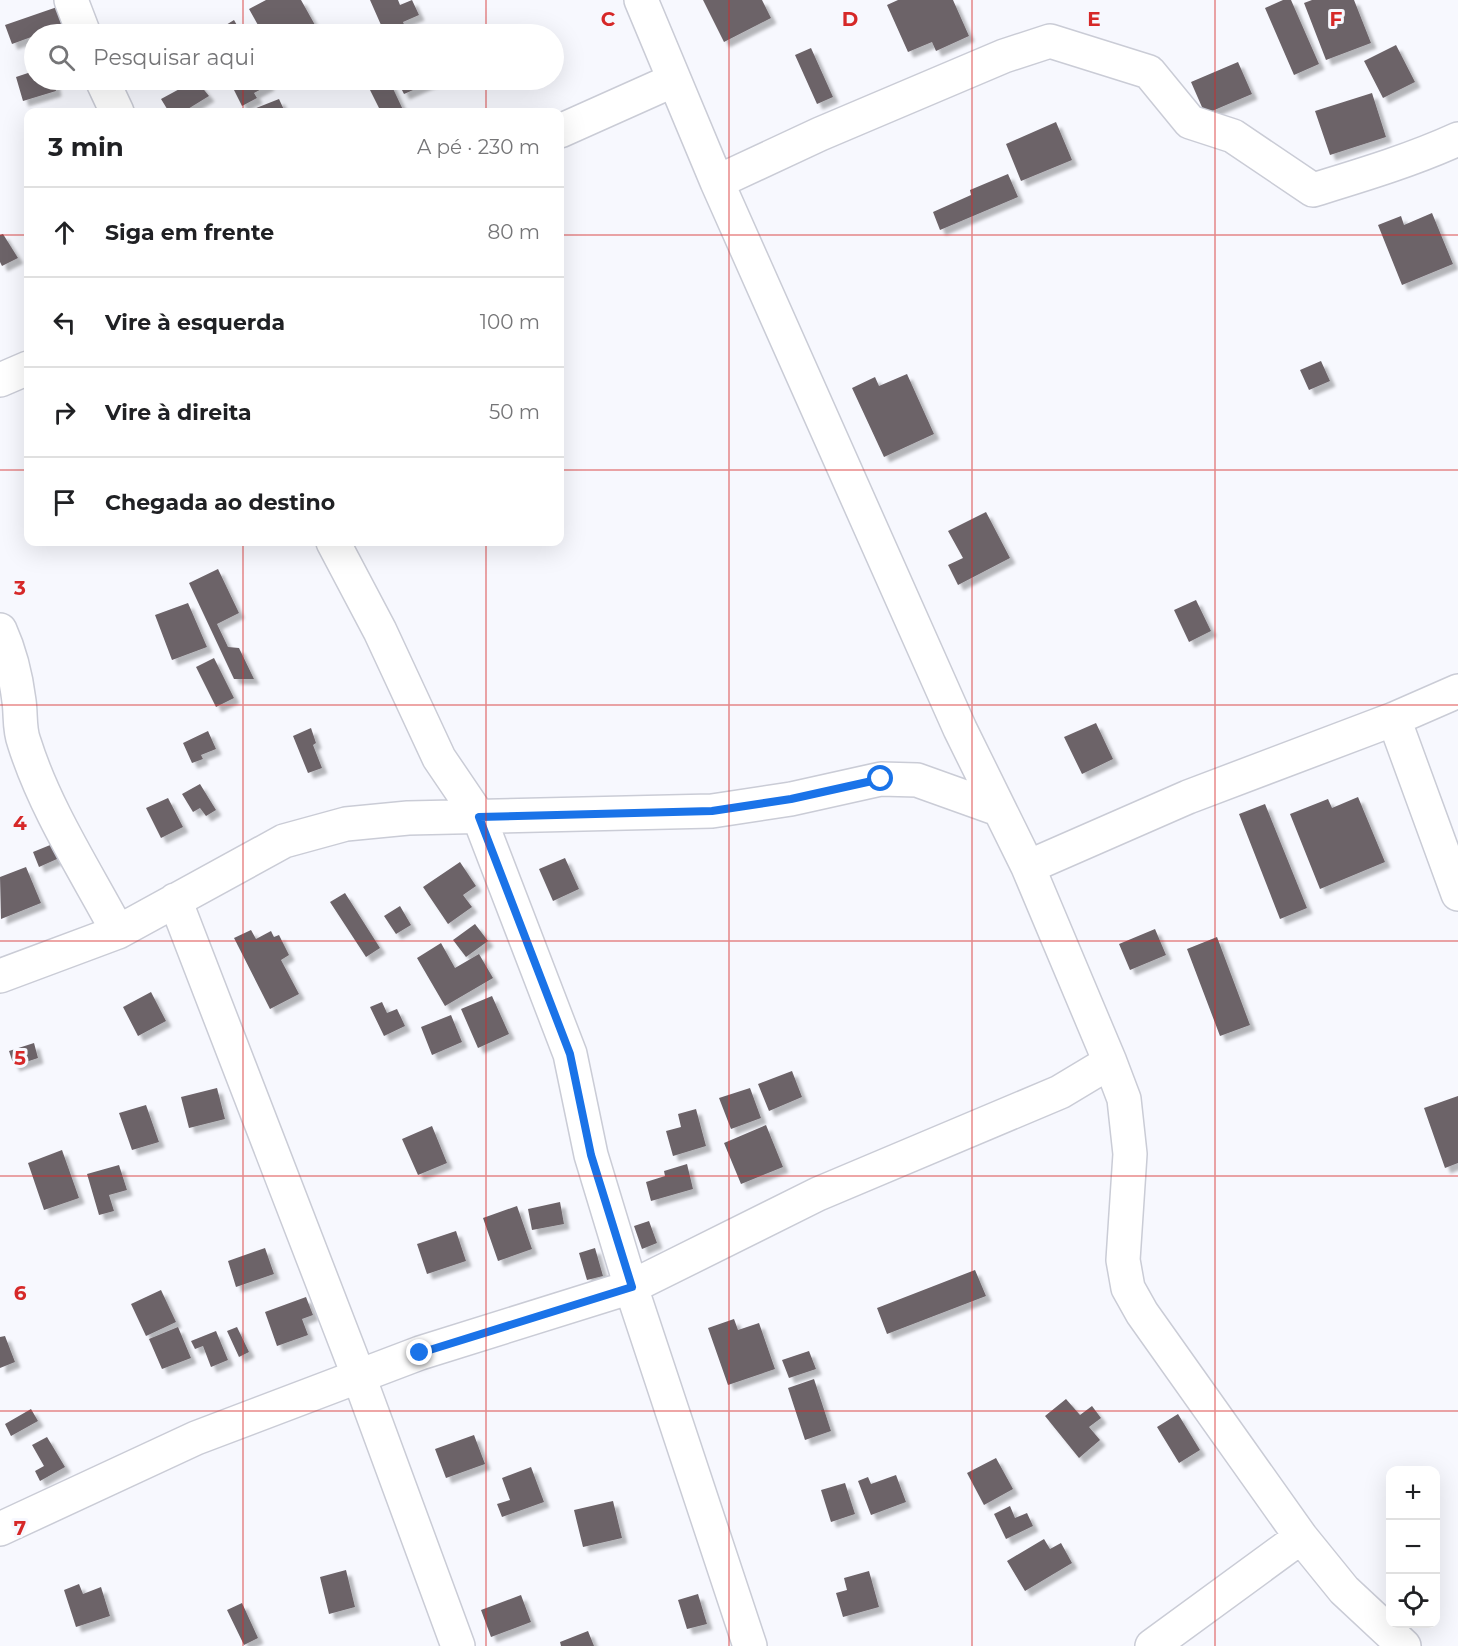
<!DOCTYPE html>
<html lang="pt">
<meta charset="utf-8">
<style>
body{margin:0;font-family:Montserrat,sans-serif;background:#f2f2f2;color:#202124}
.controls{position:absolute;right:18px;bottom:18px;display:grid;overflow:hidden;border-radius:12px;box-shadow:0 6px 24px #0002}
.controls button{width:54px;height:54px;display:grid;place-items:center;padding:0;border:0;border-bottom:2px solid #e0e0e0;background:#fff;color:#202124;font:30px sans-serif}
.stop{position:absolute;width:18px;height:18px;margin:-14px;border:4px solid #1a73e8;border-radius:50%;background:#fff}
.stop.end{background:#1a73e8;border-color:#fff;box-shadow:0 2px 6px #0008}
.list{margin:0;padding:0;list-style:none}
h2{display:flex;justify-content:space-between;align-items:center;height:78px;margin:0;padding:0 24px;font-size:26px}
h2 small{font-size:20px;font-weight:400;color:#757577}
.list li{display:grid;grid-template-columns:39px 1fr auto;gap:18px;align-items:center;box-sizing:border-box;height:90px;padding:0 24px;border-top:2px solid #e0e0e0}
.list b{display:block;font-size:22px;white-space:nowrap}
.list em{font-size:20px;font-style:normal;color:#757577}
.icon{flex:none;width:33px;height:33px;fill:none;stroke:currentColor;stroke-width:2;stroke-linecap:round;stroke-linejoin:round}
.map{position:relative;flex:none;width:1458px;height:1646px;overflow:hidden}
.search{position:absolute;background:#fff;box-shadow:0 6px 24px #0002;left:24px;top:24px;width:540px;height:66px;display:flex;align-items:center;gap:15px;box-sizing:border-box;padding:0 21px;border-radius:33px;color:#757577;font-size:22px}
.panel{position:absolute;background:#fff;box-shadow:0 6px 24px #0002;left:24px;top:108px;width:540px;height:438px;border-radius:12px}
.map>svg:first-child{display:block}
</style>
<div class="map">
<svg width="1458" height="1646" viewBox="0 0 1458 1646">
<defs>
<filter id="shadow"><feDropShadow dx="5.5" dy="5.5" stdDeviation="1.5" flood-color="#0004"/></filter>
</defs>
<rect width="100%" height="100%" fill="#f7f8fe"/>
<!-- building -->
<path fill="#6c6368" filter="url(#shadow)" d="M 266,0 L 301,0 L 315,25 L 298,34 L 263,34 L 249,9 Z
M 370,0 L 398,0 L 400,5 L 412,0 L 419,15 L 403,22 L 406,29 L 392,34 L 385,34 Z
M 703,0 L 762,0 L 771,18 L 724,42 Z
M 898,0 L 953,0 L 969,36 L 936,51 L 932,42 L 908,52 L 887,5 Z
M 1283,0 L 1291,0 L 1319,64 L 1294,75 L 1265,8 Z
M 1312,0 L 1354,0 L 1371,43 L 1326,60 L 1304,3 Z
M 60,6 L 67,24 L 12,44 L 5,25 Z
M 234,20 L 242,34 L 214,34 L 213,33 Z
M 1396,45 L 1415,82 L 1383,98 L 1364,61 Z
M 811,48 L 833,97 L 817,104 L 795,55 Z
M 1238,62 L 1252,94 L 1205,114 L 1191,82 Z
M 34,71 L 34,80 L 54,80 L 56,91 L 23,101 L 16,77 Z
M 196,80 L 209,96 L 183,112 L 169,112 L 161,99 Z
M 235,80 L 267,80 L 269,85 L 254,93 L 257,98 L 242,106 L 230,82 Z
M 365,80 L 389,80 L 404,112 L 381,112 Z
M 397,80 L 436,80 L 404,94 Z
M 1372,93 L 1386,137 L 1330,155 L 1315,111 Z
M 279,99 L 285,112 L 246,112 Z
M 1056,122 L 1072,160 L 1021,181 L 1006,144 Z
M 1008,174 L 1018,197 L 940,230 L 933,212 L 971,195 L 970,190 Z
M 1432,213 L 1453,264 L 1402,285 L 1378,225 L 1401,216 L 1404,225 Z
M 3,234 L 18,258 L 2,266 L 0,262 L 0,235 Z
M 1321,361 L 1330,381 L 1309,390 L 1300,370 Z
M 907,374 L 934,434 L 884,457 L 852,388 L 875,377 L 879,386 Z
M 986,512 L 1010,558 L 958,585 L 948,565 L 963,558 L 948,531 Z
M 218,569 L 239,613 L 217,624 L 228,647 L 239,648 L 254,679 L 234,679 L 189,583 Z
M 1196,600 L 1211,631 L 1189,642 L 1174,610 Z
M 188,603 L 207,647 L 172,660 L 155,615 Z
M 214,658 L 234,698 L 216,707 L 196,667 Z
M 1096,723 L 1113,759 L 1082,774 L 1064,737 Z
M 311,728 L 316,743 L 313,745 L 322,768 L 308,773 L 293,736 Z
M 208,731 L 216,749 L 201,755 L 203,759 L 192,763 L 183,743 Z
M 200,784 L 216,810 L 206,816 L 200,808 L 193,812 L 182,794 Z
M 1358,797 L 1385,862 L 1320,889 L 1290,814 L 1328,799 L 1332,808 Z
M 168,798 L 183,827 L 161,838 L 146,808 Z
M 1265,804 L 1307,908 L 1280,919 L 1239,814 Z
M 60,841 L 66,855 L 39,867 L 33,852 Z
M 565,858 L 579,889 L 553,901 L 539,869 Z
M 460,862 L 476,886 L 463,895 L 472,907 L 448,924 L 423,887 Z
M 26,867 L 41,903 L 1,919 L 0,877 Z
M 345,893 L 380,948 L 366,957 L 330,902 Z
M 400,906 L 411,925 L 396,934 L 384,916 Z
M 475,924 L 488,941 L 466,957 L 453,940 Z
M 1155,929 L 1166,955 L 1130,970 L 1119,944 Z
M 251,930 L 256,939 L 271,931 L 274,937 L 279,935 L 289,955 L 281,960 L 299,994 L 270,1009 L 234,938 Z
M 1217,937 L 1250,1025 L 1220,1036 L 1187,949 Z
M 441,943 L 455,968 L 479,954 L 493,978 L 445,1006 L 417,958 Z
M 151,992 L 166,1021 L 138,1036 L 123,1007 Z
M 492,996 L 509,1034 L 478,1048 L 461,1009 Z
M 382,1002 L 387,1013 L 397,1009 L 405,1026 L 384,1036 L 370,1007 Z
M 451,1015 L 462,1042 L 432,1055 L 421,1027 Z
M 34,1043 L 38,1058 L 14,1066 L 9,1051 Z
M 792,1071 L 802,1097 L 769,1111 L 758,1084 Z
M 217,1088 L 225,1119 L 189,1128 L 181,1097 Z
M 750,1088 L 761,1118 L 731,1129 L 719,1098 Z
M 1458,1096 L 1458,1163 L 1445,1168 L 1424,1108 Z
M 146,1105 L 159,1142 L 132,1150 L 119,1113 Z
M 696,1109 L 706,1146 L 673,1156 L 666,1131 L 681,1127 L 678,1114 Z
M 766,1125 L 783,1167 L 741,1184 L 724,1143 Z
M 432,1126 L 447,1163 L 418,1175 L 402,1139 Z
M 62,1150 L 79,1198 L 44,1210 L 28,1163 Z
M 687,1164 L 693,1189 L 651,1201 L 646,1182 L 665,1176 L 664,1171 Z
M 119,1165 L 127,1190 L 109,1195 L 114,1211 L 99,1215 L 87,1174 Z
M 560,1202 L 564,1224 L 532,1230 L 528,1209 Z
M 517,1206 L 532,1249 L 498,1261 L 483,1218 Z
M 649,1221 L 657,1243 L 642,1249 L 634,1226 Z
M 456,1231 L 466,1261 L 427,1274 L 417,1244 Z
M 265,1248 L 274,1274 L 236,1287 L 228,1261 Z
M 595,1248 L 603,1276 L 587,1280 L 579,1253 Z
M 975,1270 L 986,1296 L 887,1334 L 877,1308 Z
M 161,1290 L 176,1322 L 146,1336 L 131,1304 Z
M 306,1297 L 313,1315 L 302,1319 L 308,1335 L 277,1346 L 265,1312 Z
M 734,1319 L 738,1330 L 759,1323 L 775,1369 L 728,1385 L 708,1328 Z
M 178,1327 L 191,1358 L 162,1369 L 149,1339 Z
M 237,1327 L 249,1352 L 239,1357 L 227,1331 Z
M 216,1331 L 228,1360 L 211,1367 L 203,1346 L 195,1349 L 191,1341 Z
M 5,1336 L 15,1362 L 0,1368 L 0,1337 Z
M 809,1351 L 816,1369 L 789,1378 L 782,1360 Z
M 814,1379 L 831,1431 L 805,1440 L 788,1388 Z
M 1066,1399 L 1080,1415 L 1092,1406 L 1101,1418 L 1089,1427 L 1100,1440 L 1079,1458 L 1045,1416 Z
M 31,1409 L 38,1421 L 11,1436 L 5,1424 Z
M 1178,1414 L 1200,1450 L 1179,1463 L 1157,1427 Z
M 474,1435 L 485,1464 L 446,1478 L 435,1449 Z
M 47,1437 L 65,1467 L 40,1481 L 35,1471 L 44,1466 L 32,1445 Z
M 996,1458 L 1013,1489 L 984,1505 L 967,1473 Z
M 531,1467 L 544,1502 L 502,1517 L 497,1504 L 510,1500 L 502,1478 Z
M 896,1475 L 906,1502 L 871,1515 L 858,1481 L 868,1477 L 871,1484 Z
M 845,1483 L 855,1514 L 831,1522 L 821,1490 Z
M 613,1501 L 622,1538 L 583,1547 L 574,1510 Z
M 1010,1506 L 1015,1518 L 1027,1513 L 1033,1526 L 1006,1539 L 994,1514 Z
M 1044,1539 L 1050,1549 L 1061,1543 L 1072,1563 L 1025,1591 L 1007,1561 Z
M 346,1570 L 355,1607 L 329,1614 L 320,1577 Z
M 869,1571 L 879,1607 L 843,1617 L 836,1593 L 847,1590 L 844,1578 Z
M 79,1584 L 83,1594 L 101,1587 L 110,1616 L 76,1627 L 64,1590 Z
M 698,1594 L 707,1624 L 687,1629 L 678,1600 Z
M 521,1595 L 531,1622 L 491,1637 L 481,1610 Z
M 242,1603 L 258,1638 L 244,1645 L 227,1610 Z
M 588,1631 L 594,1646 L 561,1646 L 560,1642 Z"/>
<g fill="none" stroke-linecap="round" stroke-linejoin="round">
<defs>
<path id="minor" d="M 71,0 L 84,34
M 641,0 L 717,182 L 960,729 L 1028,867 L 1110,1062 L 1124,1099 L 1130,1154 L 1123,1260 L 1128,1288 L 1142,1313 L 1301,1537 L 1344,1590 L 1404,1646
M 102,80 L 117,112
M 560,131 L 674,80
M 717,182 L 820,134 L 1004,56 L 1050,41 L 1149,72 L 1190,122 L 1233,136 L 1313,190 C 1362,175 1412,160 1458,139
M 0,380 L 28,368
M 333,542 L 380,631 L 439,758 L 479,817 L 570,1054 L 591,1155 L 631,1287 L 750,1646
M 0,630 C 10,652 16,677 19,701 C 21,715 19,729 24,742 C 45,809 85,870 118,932
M 1394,719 L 1458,894
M 1028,867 L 1188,797 L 1394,719 L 1458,691
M 175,900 L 359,1377 L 458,1646
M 0,976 L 118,932 L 284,841 L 346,824 L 408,818 L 712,811 L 791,799 L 881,779 L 917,780 L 998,809
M 0,1529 L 196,1438 L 420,1353 L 631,1287 L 818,1194 L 1060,1092 L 1110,1062
M 1152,1646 L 1301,1537"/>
</defs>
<!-- minor casing -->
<use href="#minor" stroke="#caccd6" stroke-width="36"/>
<!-- minor -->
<use href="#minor" stroke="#fff" stroke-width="33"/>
</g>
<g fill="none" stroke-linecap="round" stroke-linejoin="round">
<!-- route -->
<path stroke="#1a73e8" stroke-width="8" d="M 420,1353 L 632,1287 L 591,1155 L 570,1054 L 479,817 L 712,811 L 791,799 L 881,779"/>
</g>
<!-- grid -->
<path fill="none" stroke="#d62828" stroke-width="1.5" stroke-opacity="0.55" d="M 243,0 L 243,34M 486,0 L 486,34M 729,0 L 729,1646M 972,0 L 972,1646M 1215,0 L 1215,1646M 243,80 L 243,112M 486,80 L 486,112M 0,235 L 28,235M 560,235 L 1458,235M 0,470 L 28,470M 560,470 L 1458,470M 243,542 L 243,1646M 486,542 L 486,1646M 0,705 L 1458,705M 0,941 L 1458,941M 0,1176 L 1458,1176M 0,1411 L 1458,1411"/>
<g font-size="20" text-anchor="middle" font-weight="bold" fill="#d62828" stroke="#f7f8fe" stroke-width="6" stroke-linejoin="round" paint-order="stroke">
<text x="608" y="26">C</text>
<text x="850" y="26">D</text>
<text x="1094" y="26">E</text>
<text x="1336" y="26">F</text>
<text x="20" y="595">3</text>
<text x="20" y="830">4</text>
<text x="20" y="1065">5</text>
<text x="20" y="1300">6</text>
<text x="20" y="1535">7</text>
</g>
</svg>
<div class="controls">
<button>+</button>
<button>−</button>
<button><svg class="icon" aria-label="locate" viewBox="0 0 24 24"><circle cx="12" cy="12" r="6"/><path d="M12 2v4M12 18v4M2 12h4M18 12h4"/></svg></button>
</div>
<div class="stop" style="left:881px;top:779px"></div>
<div class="stop end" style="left:420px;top:1353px"></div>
<div class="search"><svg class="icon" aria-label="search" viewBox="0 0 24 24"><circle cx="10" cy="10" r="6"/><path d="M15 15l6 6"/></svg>Pesquisar aqui</div>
<section class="panel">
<h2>3 min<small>A pé · 230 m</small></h2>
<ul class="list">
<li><svg class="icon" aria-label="ahead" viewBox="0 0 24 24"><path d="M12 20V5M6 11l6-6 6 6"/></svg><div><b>Siga em frente</b></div><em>80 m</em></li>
<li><svg class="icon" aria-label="left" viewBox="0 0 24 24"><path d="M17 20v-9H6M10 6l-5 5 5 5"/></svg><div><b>Vire à esquerda</b></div><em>100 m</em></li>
<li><svg class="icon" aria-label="right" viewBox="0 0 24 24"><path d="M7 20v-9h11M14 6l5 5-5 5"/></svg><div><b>Vire à direita</b></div><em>50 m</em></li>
<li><svg class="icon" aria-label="arrive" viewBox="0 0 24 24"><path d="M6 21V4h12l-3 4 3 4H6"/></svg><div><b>Chegada ao destino</b></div></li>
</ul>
</section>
</div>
